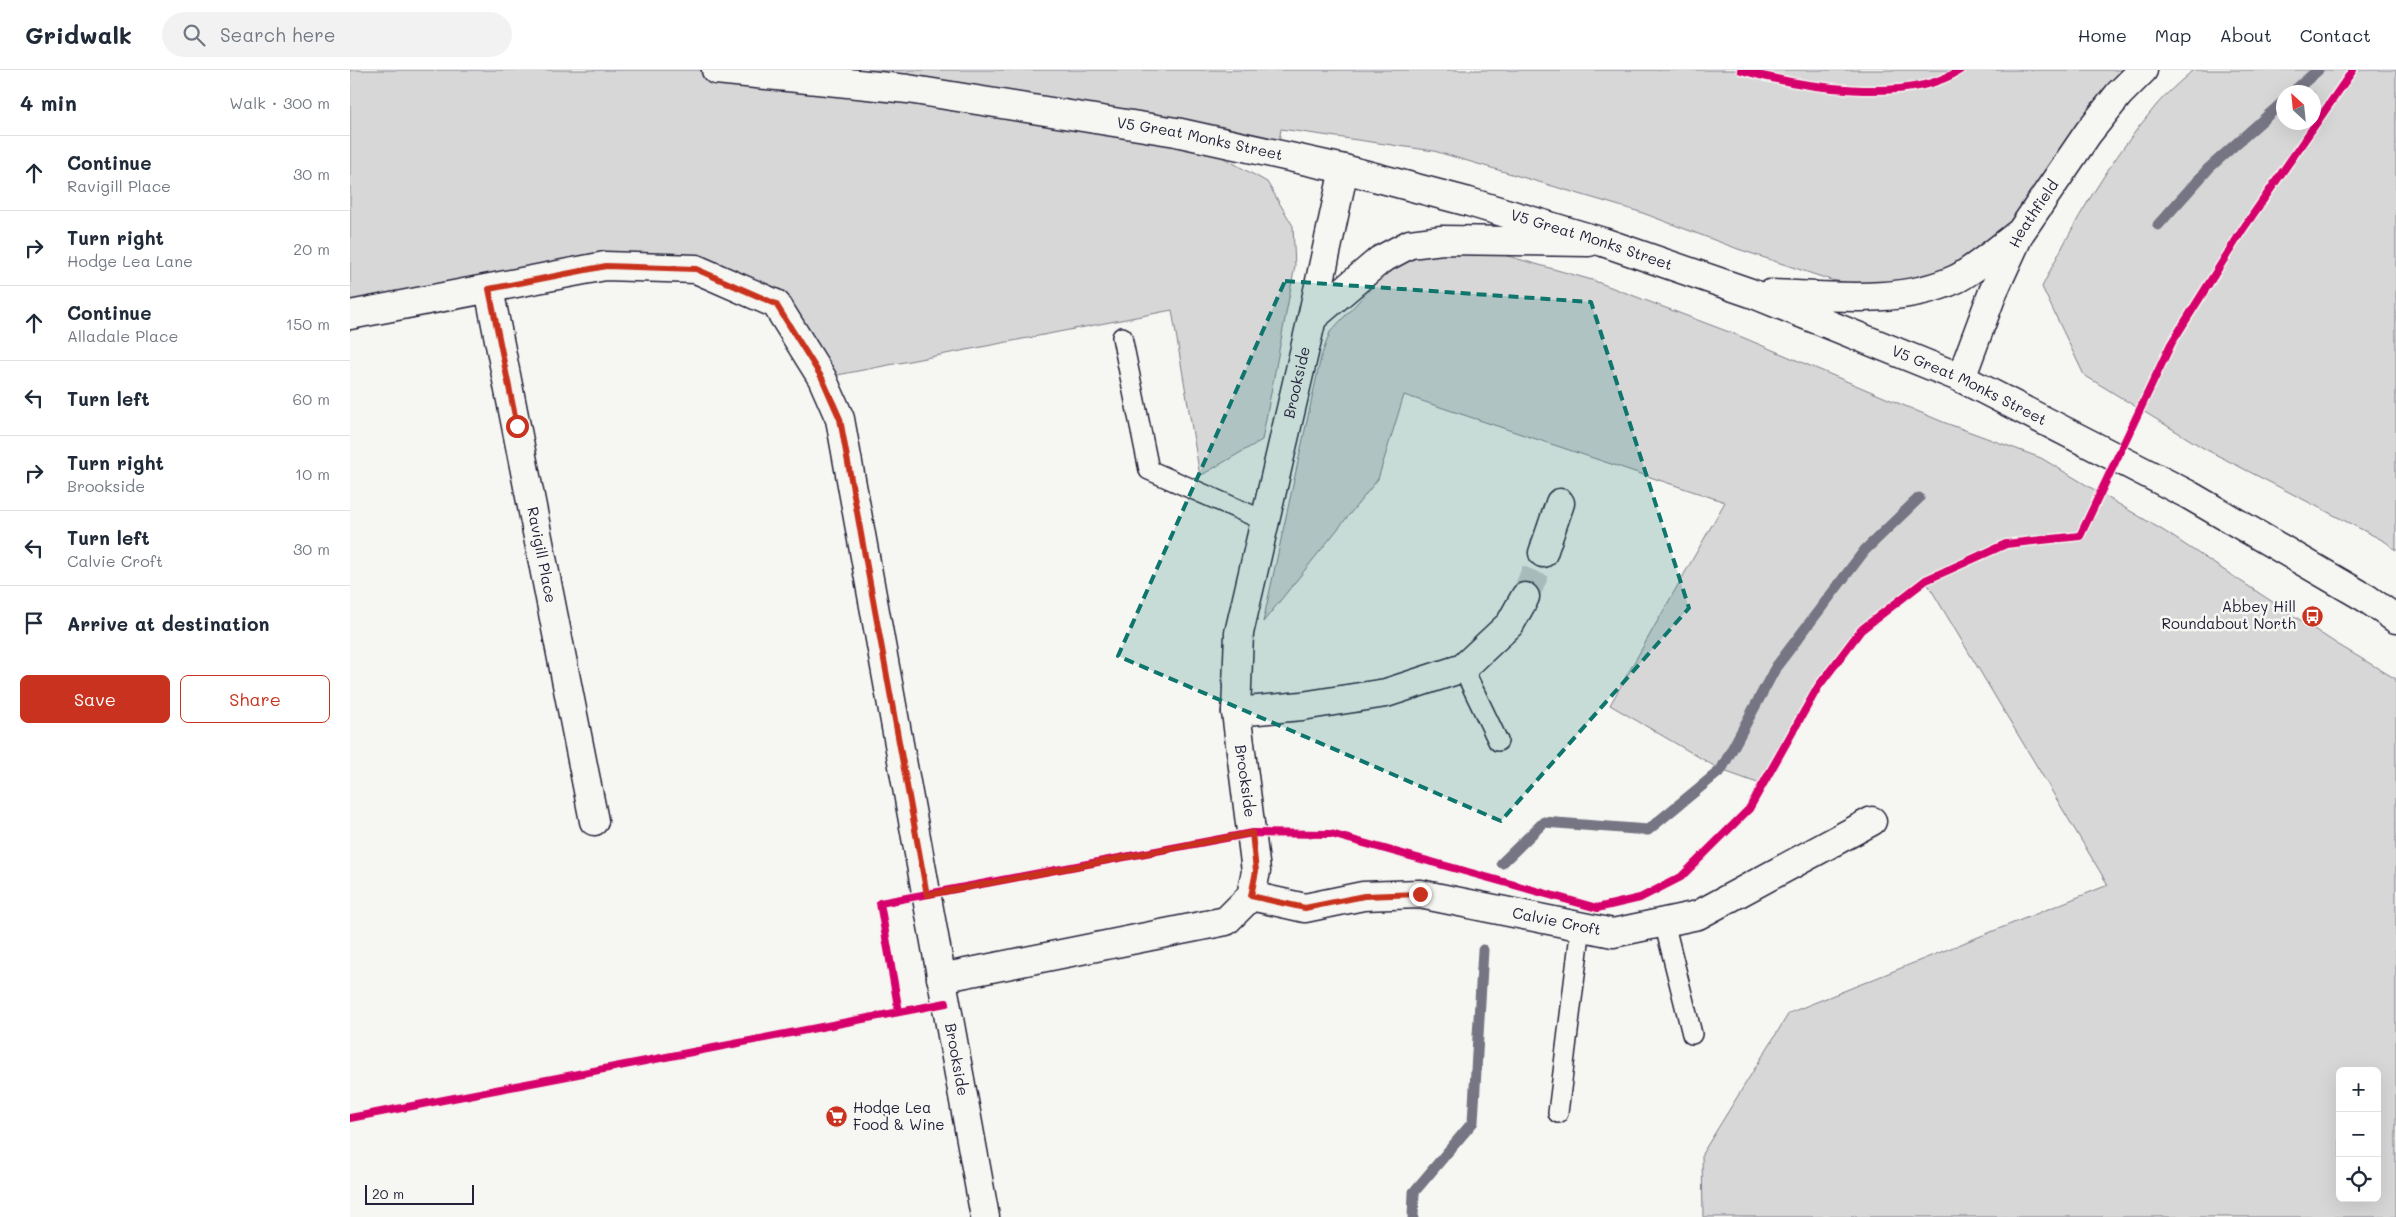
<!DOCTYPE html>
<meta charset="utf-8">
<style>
body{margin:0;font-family:Mali,sans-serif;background:#f2f2f3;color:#1f2937}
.controls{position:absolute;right:15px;bottom:15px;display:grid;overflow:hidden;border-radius:8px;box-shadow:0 5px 20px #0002}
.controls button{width:45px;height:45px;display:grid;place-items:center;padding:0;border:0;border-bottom:1px solid #e0e1e3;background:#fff;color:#1f2937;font:25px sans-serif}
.compass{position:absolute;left:1926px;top:15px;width:45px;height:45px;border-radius:50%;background:#fff;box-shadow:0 5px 20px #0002;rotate:333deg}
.scale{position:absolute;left:15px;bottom:12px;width:109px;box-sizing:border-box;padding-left:5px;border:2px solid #22223b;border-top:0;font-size:14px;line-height:18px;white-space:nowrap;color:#22223b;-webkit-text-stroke:4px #f6f6f2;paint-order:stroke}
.stop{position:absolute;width:15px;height:15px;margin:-11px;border:4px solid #c8321e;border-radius:50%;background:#fff}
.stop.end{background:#c8321e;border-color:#fff;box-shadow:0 1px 5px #0008}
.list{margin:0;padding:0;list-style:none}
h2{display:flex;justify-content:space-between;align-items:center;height:65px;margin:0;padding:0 20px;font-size:21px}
h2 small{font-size:16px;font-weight:400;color:#747a83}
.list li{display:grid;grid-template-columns:32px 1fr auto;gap:15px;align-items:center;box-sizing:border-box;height:75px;padding:0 20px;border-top:1px solid #e0e1e3}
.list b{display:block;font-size:19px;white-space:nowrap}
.list p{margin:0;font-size:16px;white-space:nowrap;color:#747a83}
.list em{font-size:16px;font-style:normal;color:#747a83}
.actions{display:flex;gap:10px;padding:15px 20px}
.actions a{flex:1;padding:11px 0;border:1px solid #c8321e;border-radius:8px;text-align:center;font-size:18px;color:#c8321e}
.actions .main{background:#c8321e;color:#fff}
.icon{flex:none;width:28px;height:28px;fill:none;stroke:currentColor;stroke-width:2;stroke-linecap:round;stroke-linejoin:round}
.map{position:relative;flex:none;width:2046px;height:1147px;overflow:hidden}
header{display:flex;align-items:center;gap:30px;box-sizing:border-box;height:70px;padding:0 25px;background:#fff;border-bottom:1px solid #e0e1e3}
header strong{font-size:24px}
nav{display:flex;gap:28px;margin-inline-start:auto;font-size:18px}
.search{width:350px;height:45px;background:#f2f2f3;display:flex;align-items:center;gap:12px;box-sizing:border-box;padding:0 18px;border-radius:28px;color:#747a83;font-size:19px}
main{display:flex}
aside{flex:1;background:#fff}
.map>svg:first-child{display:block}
</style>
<header>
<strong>Gridwalk</strong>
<div class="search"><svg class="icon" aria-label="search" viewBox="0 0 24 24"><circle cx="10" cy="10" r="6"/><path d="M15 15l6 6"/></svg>Search here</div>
<nav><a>Home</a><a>Map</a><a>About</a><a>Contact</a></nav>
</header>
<main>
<aside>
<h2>4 min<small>Walk · 300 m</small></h2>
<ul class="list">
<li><svg class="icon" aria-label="ahead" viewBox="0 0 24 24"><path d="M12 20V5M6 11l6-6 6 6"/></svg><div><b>Continue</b><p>Ravigill Place</p></div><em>30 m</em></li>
<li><svg class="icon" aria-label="right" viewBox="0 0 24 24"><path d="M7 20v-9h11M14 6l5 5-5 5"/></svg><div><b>Turn right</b><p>Hodge Lea Lane</p></div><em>20 m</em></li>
<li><svg class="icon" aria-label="ahead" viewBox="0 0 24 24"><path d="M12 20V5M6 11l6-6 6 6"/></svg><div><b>Continue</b><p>Alladale Place</p></div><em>150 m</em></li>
<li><svg class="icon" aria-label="left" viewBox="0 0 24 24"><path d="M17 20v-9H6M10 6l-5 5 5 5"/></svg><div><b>Turn left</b></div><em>60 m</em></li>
<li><svg class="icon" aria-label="right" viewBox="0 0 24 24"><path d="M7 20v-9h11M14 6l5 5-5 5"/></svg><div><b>Turn right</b><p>Brookside</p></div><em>10 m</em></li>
<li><svg class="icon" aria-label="left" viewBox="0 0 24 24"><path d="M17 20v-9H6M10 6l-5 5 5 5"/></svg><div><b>Turn left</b><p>Calvie Croft</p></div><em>30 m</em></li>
<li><svg class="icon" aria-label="arrive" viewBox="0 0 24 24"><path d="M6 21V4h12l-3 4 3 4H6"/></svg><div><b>Arrive at destination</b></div></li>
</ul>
<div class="actions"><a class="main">Save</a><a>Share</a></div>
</aside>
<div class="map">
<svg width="2046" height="1147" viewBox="0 0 2046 1147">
<rect width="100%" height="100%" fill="#f6f6f2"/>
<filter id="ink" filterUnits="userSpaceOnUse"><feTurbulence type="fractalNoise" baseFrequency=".02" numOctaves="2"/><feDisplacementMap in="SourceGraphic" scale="10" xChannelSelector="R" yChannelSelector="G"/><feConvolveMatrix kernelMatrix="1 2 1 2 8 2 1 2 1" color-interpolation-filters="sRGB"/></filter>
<g filter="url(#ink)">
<!-- green -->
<path fill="#d7d7d7" stroke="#7c7c89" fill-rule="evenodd" d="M 0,0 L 1792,0 L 1711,101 L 1607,209 L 1524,217 L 1481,210 L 1388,179 L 1290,142 L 1084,81 L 931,59 L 927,84 L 829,63 L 917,112 L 943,156 L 945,196 L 912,370 L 850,406 L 822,240 L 472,308 L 426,234 L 346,199 L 255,196 L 0,245 Z
M 1843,0 L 2046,0 L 2046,481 L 2036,472 L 1855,379 L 1734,305 L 1692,217 C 1723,153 1759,92 1804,38 C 1815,24 1830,12 1843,0 ZM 1934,22 L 1964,22 L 1964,52 L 1934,52 Z
M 1098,181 L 1140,181 L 1242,210 L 1387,265 L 1593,352 L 1691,388 L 1814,461 L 1987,574 L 2046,609 L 2046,1147 L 1353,1147 L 1352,1084 L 1439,943 L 1758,815 L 1576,511 L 1511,560 L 1468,617 L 1413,715 L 1371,700 L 1260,635 L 1375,432 L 1054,325 L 1028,409 L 913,552 L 971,287 L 980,262 L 1037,201 L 1068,187 ZM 1990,1001 L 2027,1001 L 2027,1128 L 1990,1128 Z"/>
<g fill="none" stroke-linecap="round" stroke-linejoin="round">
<!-- stream -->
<path stroke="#757583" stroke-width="11" d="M 1943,22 L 1968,0
M 1808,155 L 1859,98 L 1934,31
M 1152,793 L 1194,752 L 1298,760 L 1371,700 L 1426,597 L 1515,480 L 1569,428
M 1063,1147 L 1064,1122 L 1123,1052 L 1133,880"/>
<!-- minor-tunnel -->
<path stroke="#cccccd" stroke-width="28" stroke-dasharray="28 14" stroke-linecap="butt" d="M 1175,527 L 1193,483"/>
<defs>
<path id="service" d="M 772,267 L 799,400 L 915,451
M 1113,598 L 1148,671
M 1314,852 L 1342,964
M 1208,1043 L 1231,856"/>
<g id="minor">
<path id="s1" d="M 139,219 L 244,751"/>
<path id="s2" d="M 0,245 L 255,196 L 346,199 L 426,234 L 472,308 L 490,349 L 635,1147"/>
<path d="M 962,248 L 1030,190 L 1060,174 L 1092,170 L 1239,172"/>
<path d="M 1193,483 L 1210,433"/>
<path d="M 886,642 L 952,636 L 1036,623 L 1113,598 L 1160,554 L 1175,527"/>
<path id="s3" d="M 901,826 L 955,838 L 1013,826 L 1070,824 L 1263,863 L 1348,845 L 1522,751"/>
<path id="s4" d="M 591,908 L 876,851 L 901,826 L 906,801 L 886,642 L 889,563 L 962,248 L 994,99"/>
</g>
<g id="tertiary">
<path id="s5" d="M 366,0 L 558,19 L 826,62 L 994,99 L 1119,132 L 1253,172 L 1401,223 L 1611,308 L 1839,425 L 2016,528 L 2046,549"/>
<path d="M 1420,224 C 1481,226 1549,235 1606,209 C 1623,201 1651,177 1668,164"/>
<path id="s6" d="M 1611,308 L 1643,222 L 1670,163 L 1738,63 L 1769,24 L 1793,0"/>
</g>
</defs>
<!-- service casing -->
<use href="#service" stroke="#22223b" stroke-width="22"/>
<!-- minor casing -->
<use href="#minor" stroke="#22223b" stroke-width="31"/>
<!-- tertiary casing -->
<use href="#tertiary" stroke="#22223b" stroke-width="31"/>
<!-- service -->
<use href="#service" stroke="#f6f6f2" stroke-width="19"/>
<!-- minor -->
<use href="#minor" stroke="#f6f6f2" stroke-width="28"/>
<!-- tertiary -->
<use href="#tertiary" stroke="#f6f6f2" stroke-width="28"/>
<defs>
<path id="cycleway" d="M 1391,0 C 1448,17 1558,35 1610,0
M 549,942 L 530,833 L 902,763 L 981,764 L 1247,838 L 1290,828 L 1331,807 L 1399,739 L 1468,617 L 1511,560 L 1576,510 L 1656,474 L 1730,466 L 1821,274 L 1893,159 L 2003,0
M 0,1048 L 596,933"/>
</defs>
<!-- cycleway casing -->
<use href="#cycleway" stroke="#f6f6f2" stroke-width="11"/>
<!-- cycleway -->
<use href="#cycleway" stroke="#d6006c" stroke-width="8"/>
</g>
</g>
<g fill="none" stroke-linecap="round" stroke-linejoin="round" filter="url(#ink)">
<!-- route -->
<path stroke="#c8321e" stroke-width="6" d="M 167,356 L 139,219 L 256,196 L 346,199 L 426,234 L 472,308 L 490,349 L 577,825 L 902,763 L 906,801 L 901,826 L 955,838 L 1014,826 L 1070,824"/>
</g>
<!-- marked area -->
<path fill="#0f766e" fill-opacity="0.2" stroke="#0f766e" stroke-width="4" stroke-dasharray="10 6" stroke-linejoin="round" d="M 935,211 L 1241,232 L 1339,538 L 1151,751 L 768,586 Z"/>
<!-- icons -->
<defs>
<symbol id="bus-disc" viewBox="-11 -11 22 22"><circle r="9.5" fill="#c8321e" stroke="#f6f6f2"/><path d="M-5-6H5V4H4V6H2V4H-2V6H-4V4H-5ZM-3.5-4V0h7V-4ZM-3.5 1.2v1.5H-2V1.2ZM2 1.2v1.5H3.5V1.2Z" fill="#fff"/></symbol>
<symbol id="supermarket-disc" viewBox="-11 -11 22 22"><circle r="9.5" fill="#c8321e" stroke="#f6f6f2"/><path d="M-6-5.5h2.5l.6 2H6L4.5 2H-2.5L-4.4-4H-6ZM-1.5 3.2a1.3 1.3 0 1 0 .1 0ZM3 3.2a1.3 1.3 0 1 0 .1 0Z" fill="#fff"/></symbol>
</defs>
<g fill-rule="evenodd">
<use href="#bus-disc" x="1950" y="534" width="25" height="25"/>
<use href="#supermarket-disc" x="474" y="1034" width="25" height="25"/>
</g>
<g text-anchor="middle" stroke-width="5" stroke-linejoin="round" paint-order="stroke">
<!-- street labels -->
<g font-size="15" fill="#22223b" stroke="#f6f6f2">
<text dy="5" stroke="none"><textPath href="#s5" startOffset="489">V5 Great Monks Street</textPath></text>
<text dy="5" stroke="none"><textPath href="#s6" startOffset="180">Heathfield</textPath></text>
<text dy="5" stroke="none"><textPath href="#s5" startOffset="894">V5 Great Monks Street</textPath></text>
<text dy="5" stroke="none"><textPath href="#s4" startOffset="848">Brookside</textPath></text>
<text dy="5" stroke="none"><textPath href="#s5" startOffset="1299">V5 Great Monks Street</textPath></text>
<text dy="5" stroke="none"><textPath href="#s1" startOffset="271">Ravigill Place</textPath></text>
<text transform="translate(895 711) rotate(82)" y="5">Brookside</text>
<text dy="5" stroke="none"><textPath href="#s3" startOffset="311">Calvie Croft</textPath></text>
<text dy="5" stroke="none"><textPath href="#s2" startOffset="1221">Brookside</textPath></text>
</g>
<!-- poi labels -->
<g font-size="15" fill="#22223b" stroke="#f6f6f2" text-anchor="end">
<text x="1946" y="542">Abbey Hill<tspan x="1946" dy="17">Roundabout North</tspan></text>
<text x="503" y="1043" text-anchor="start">Hodge Lea<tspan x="503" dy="17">Food &amp; Wine</tspan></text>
</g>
</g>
</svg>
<div class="controls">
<button>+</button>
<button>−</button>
<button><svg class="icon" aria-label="locate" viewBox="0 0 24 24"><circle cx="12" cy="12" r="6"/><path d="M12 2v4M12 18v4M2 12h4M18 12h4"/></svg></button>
</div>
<svg class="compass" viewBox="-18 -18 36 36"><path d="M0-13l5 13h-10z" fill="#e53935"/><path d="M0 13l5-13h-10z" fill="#747a83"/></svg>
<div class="scale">20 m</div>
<div class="stop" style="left:167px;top:356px"></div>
<div class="stop end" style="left:1070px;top:824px"></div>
</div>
</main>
